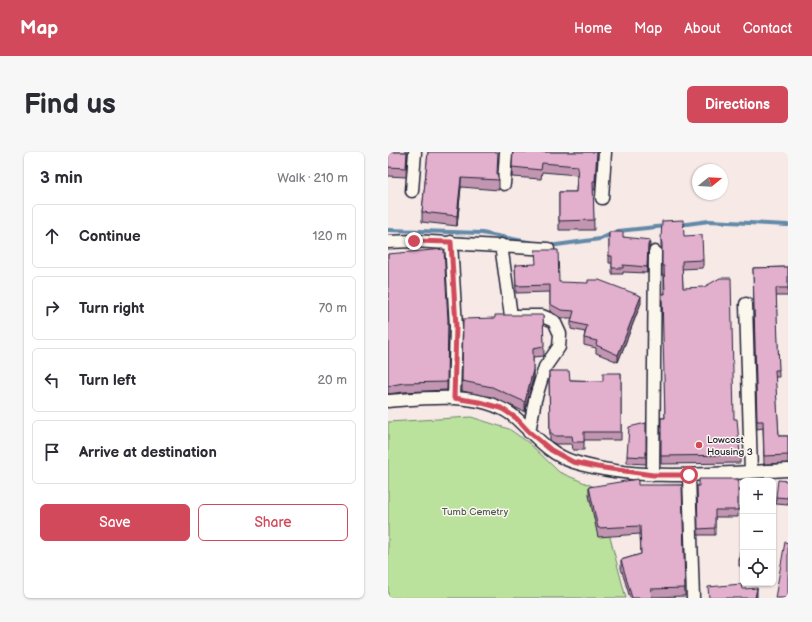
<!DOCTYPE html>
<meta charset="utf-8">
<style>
body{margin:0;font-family:"Balsamiq Sans",sans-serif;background:#f7f7f7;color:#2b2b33}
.controls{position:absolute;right:12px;bottom:12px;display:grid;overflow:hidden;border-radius:6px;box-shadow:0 1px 3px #0004}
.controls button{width:36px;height:36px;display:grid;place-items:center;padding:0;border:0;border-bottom:1px solid #e1e1e2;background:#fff;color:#2b2b33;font:20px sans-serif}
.compass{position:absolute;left:304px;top:12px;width:36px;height:36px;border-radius:50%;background:#fff;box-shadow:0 1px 3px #0004;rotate:72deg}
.stop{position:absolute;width:12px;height:12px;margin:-9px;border:3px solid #d1495b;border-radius:50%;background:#fff}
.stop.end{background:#d1495b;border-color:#fff;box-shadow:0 1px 4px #0008}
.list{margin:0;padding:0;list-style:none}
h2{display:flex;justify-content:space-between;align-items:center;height:52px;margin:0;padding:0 16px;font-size:17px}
h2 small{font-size:13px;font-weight:400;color:#7c7c81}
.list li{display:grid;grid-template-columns:26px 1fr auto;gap:12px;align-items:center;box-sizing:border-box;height:64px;margin:0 8px 8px;padding:0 8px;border:1px solid #e1e1e2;border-radius:6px}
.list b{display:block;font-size:15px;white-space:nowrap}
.list em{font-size:13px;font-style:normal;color:#7c7c81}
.actions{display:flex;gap:8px;padding:12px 16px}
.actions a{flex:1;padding:9px 0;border:1px solid #d1495b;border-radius:6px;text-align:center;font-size:14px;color:#d1495b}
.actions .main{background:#d1495b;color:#fff}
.icon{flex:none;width:22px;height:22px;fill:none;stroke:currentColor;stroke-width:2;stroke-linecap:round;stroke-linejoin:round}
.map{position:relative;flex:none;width:400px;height:446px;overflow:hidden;border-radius:6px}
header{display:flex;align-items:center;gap:24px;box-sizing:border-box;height:56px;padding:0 20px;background:#d1495b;color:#fff}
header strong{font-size:19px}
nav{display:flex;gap:22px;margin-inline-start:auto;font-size:14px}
.intro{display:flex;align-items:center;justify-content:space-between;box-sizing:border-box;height:96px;padding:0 24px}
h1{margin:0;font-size:28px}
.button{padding:10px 18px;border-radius:6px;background:#d1495b;color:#fff;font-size:14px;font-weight:700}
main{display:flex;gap:24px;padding:0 24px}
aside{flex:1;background:#fff;border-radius:6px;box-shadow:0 1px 3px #0004}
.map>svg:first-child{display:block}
</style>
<header>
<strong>Map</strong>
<nav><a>Home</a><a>Map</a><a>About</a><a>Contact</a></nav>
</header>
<div class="intro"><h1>Find us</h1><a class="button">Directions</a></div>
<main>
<aside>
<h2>3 min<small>Walk · 210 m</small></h2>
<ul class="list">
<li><svg class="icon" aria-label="ahead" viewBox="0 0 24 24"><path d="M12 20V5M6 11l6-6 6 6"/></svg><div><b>Continue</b></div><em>120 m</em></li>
<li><svg class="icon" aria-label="right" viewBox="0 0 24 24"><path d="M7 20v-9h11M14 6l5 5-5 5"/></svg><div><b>Turn right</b></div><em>70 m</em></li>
<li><svg class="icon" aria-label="left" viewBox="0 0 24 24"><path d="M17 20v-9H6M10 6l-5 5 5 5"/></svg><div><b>Turn left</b></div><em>20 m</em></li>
<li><svg class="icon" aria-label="arrive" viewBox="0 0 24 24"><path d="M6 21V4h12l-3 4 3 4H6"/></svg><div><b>Arrive at destination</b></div></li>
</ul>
<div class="actions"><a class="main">Save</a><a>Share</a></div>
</aside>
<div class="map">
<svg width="400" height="446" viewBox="0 0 400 446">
<rect width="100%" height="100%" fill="#f6e9e6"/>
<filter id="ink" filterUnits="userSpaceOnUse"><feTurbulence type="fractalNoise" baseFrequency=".025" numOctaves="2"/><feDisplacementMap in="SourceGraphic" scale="8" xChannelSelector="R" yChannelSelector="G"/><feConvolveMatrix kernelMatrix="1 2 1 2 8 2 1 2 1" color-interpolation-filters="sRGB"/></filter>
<g filter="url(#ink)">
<!-- green -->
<path fill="#bbe29d" stroke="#6e826c" d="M 83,265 L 121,277 L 141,291 L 171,320 L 209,336 L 238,446 L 0,446 L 0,270 Z"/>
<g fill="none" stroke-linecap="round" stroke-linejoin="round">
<!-- stream -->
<path stroke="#6389a8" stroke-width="4" d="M 291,73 L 321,69 L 400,73
M 0,78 L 94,81 L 145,91
M 161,94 L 212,87 L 230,79 L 278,74"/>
<defs>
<path id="minor" d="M 116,32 L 118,0
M 24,39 L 27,0
M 214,46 L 217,0
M 0,90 L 26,89 L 160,97
M 63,90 L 68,175 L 66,246
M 113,93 L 123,164 L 154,164 L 166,169 L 172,182 L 171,195 L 157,215 L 147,248 L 141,280
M 358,152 L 363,320
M 0,249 C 39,246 98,238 129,267 C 146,283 162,303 186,310 C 255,331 329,321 400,318
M 265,323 L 267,100
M 301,323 L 305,446"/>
</defs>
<!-- minor casing -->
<use href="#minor" stroke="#22223b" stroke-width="15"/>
<!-- minor -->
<use href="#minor" stroke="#fbf7ec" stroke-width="12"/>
</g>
<!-- wall -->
<path fill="#c296b0" stroke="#22223b" d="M 0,0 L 19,0 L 18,25 L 0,24 Z
M 40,0 L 109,23 L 111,28 L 111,38 L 73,35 L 69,74 L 34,70 L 34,60 Z
M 125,0 L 209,0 L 207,38 L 205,38 L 206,78 L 171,78 L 171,40 L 188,40 L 189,23 L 154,20 L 153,27 L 124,25 Z
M 221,80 L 262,94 L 260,100 L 259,121 L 235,120 L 235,122 L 224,122 L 224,111 L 221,111 Z
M 296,84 L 315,108 L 315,116 L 294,117 L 295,136 L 346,267 L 352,303 L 352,311 L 273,312 L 273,266 L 277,266 L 276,142 L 276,123 L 274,122 L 274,100 L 273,95 L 273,87 Z
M 0,102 L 60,168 L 59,238 L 15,240 L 0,242 Z
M 127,113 L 171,130 L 253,151 L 230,210 L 208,201 L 208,196 L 196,193 L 196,186 L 197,180 L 183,177 L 183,170 L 184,166 L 173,166 L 162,159 L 162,140 L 128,141 Z
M 400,115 L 400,144 L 388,144 L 391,225 L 387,225 L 391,284 L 400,284 L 400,311 L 376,312 L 375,276 L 369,277 L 365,116 Z
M 155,163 L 156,204 L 145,205 L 145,227 L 137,260 L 104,245 L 74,239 L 74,229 Z
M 161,219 L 182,228 L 215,229 L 233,221 L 233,288 L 196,288 L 196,298 L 185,298 L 184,292 L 167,292 L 162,288 Z
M 258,271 L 258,312 L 239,311 L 239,304 Z
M 350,327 L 350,365 L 327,365 L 327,383 L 310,383 L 309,334 Z
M 400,329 L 400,353 L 388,352 L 388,345 Z
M 294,333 L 297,444 L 264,445 L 264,446 L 242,446 L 233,416 L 233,408 L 253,402 L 252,382 L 210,385 L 201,343 L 201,335 Z
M 355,383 L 355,415 L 351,414 L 351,407 Z"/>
<!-- shaded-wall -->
<path fill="#9e7a90" stroke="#22223b" d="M 73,26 L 73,35 L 69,74 L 69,64 Z
M 262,88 L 262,94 L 260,100 L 259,121 L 260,93 Z
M 253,144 L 253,151 L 230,210 L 230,203 Z
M 145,218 L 145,227 L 137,260 L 137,250 Z
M 369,436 L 369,446 L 367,446 Z"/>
<!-- building -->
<path fill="#e2afcd" stroke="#22223b" d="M 0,0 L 19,0 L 18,16 L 0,15 Z
M 40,0 L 110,0 L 109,22 L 111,28 L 73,26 L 69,64 L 34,60 Z
M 125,0 L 209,0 L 207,29 L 205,29 L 206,68 L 171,69 L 171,40 L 188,40 L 190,14 L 154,11 L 153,18 L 124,15 Z
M 295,68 L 296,84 L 314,83 L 315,108 L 294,109 L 295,136 L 316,135 L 332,126 L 343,126 L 346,267 L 349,267 L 352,303 L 273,304 L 273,266 L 277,266 L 274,142 L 277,142 L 276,114 L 274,114 L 274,92 L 273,87 L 274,69 Z
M 221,80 L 235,80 L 235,85 L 262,88 L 260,93 L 259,115 L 235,113 L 235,116 L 224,116 L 224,104 L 221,104 Z
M 56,97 L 60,168 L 59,230 L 15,231 L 0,234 L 0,102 Z
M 147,98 L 170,98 L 171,130 L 200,131 L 200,128 L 211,128 L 253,144 L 230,203 L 208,193 L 209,189 L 196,186 L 199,174 L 183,170 L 186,159 L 173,158 L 162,152 L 162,133 L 128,134 L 127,113 L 148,112 Z
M 400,115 L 400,136 L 388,136 L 391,218 L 387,218 L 391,284 L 400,284 L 400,303 L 376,304 L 375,269 L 369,269 L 365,116 Z
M 107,163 L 155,163 L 156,194 L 145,196 L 145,218 L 137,250 L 104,235 L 74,229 L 75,167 L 107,166 Z
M 161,219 L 181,219 L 182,228 L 215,229 L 215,221 L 233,221 L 233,280 L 196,280 L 196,290 L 185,290 L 184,284 L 167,284 L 162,280 Z
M 258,271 L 258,305 L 239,304 L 241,275 Z
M 250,327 L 250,333 L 294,333 L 297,436 L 263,437 L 264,446 L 244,446 L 233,408 L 253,402 L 252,374 L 210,376 L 201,335 Z
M 311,327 L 350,327 L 350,358 L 327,358 L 327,376 L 310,377 L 309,334 L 311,334 Z
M 390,328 L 400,329 L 400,346 L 388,345 Z
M 355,383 L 355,408 L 351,407 Z
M 397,390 L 400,391 L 400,446 L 387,446 Z
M 353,432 L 354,437 L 369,436 L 367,446 L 321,446 L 320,435 Z"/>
</g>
<g fill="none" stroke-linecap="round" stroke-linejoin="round" filter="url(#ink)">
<!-- route -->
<path stroke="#d1495b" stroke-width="5" d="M 26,89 L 63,90 L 68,175 L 66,246 L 91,250 L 113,256 L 128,266 L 141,280 L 163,298 L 185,310 L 209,315 L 265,323 L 301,323"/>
</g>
<!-- markers -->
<circle fill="#d1495b" stroke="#fbf7ec" stroke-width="1.5" cx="311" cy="293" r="4"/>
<g text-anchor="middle" stroke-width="3" stroke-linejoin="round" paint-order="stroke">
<!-- poi labels -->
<g font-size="10" fill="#22223b" stroke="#fbf7ec" text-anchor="start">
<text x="319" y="291">Lowcost<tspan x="319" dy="12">Housing 3</tspan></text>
</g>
<!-- park labels -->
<g font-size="10" fill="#505c58" stroke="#fbf7ec">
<text x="87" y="363">Tumb Cemetry</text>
</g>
</g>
</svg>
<div class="controls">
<button>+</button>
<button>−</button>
<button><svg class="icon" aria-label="locate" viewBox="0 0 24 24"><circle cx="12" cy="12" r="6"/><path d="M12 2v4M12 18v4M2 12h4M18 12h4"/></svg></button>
</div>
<svg class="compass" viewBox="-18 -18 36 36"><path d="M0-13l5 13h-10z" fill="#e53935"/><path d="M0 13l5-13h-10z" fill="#7c7c81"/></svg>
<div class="stop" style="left:301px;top:323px"></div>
<div class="stop end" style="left:26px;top:89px"></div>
</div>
</main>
